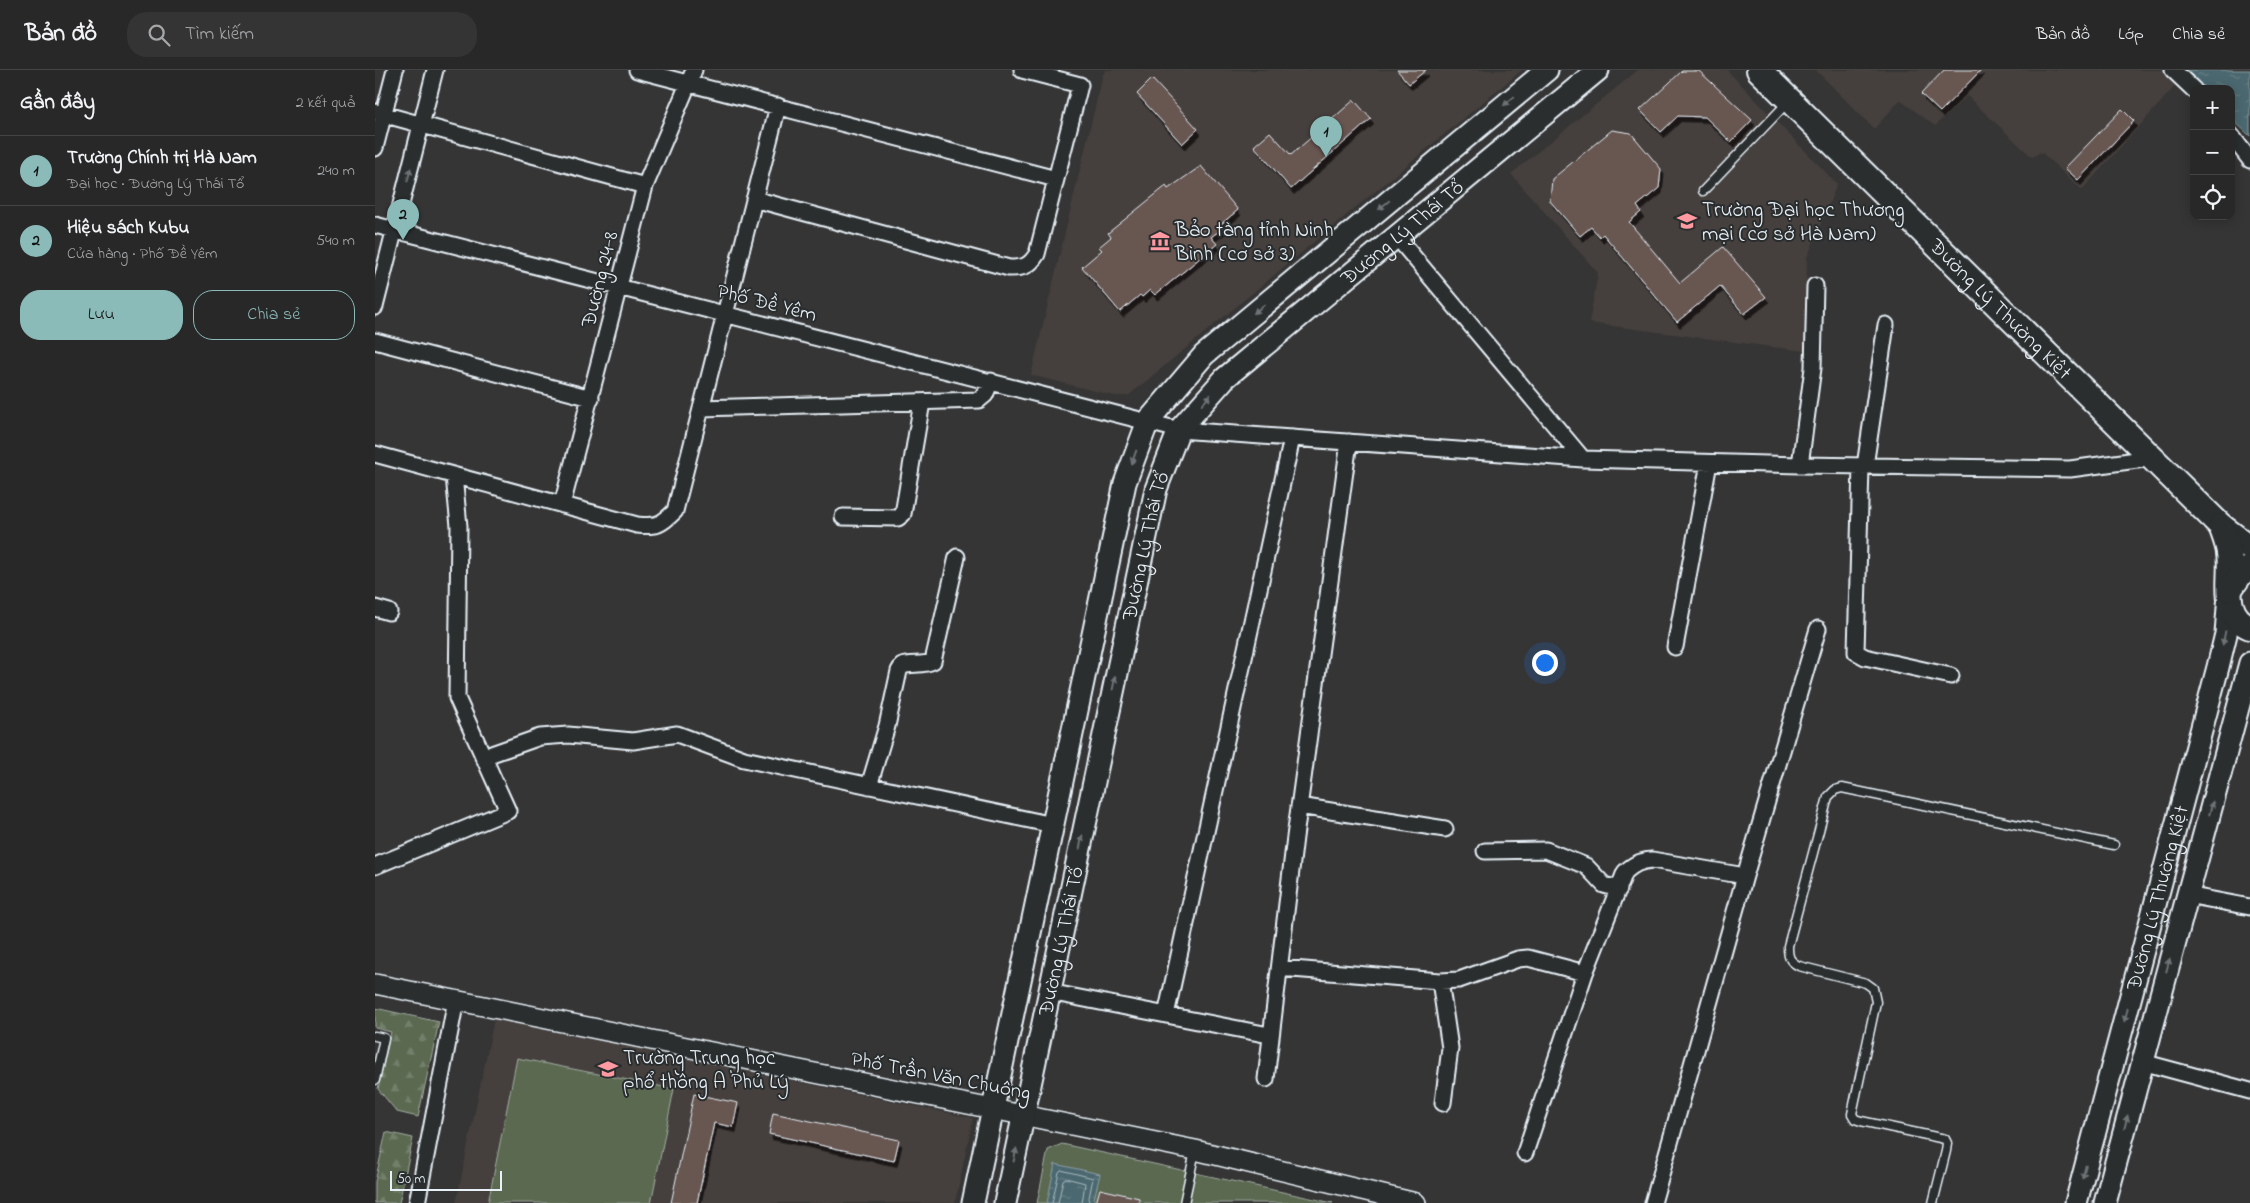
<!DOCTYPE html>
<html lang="vi">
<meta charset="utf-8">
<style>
body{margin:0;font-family:"Indie Flower",sans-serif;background:#343434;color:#f1f3f6}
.controls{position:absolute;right:15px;top:15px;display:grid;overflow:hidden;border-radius:10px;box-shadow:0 2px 12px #0003}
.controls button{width:45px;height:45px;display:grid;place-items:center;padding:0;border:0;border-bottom:1px solid #444445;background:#282828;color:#f1f3f6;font:25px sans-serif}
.scale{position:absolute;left:15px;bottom:12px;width:112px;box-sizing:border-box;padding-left:5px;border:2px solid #e8f1f8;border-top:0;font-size:14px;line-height:18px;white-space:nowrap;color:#e8f1f8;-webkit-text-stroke:4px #2a2d2e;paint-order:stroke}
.you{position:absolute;left:1169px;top:592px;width:18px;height:18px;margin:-12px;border:4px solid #fff;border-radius:50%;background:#1a73e8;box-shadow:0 0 0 8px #1a73e833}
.badge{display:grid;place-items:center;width:32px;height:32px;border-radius:50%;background:#8bbbb9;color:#111;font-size:16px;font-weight:700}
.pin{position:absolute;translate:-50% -41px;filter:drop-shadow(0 1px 2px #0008)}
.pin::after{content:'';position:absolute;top:26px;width:18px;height:15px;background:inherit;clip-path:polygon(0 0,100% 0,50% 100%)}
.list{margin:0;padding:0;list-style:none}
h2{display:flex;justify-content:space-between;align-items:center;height:65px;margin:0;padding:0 20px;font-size:21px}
h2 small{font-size:16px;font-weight:400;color:#a5a6a8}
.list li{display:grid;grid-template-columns:32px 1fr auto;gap:15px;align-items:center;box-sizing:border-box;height:70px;padding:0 20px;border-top:1px solid #444445}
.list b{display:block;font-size:19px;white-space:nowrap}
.list p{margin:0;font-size:16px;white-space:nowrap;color:#a5a6a8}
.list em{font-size:16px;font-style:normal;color:#a5a6a8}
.actions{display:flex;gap:10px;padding:15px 20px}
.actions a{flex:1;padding:11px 0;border:1px solid #8bbbb9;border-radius:20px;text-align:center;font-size:18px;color:#8bbbb9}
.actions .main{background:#8bbbb9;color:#111}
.icon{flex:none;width:28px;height:28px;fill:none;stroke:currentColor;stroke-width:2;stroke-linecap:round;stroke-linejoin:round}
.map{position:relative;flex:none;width:1875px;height:1133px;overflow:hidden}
header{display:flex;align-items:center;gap:30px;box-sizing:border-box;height:70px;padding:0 25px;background:#282828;border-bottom:1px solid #444445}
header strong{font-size:24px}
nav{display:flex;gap:28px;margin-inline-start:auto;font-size:18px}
.search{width:350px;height:45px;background:#343434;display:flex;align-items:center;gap:12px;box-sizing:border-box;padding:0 18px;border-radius:20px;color:#a5a6a8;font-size:19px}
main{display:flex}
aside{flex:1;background:#282828}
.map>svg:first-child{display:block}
</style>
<header>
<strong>Bản đồ</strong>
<div class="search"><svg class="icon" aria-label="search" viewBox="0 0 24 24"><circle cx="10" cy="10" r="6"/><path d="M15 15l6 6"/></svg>Tìm kiếm</div>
<nav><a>Bản đồ</a><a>Lớp</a><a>Chia sẻ</a></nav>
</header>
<main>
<aside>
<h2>Gần đây<small>2 kết quả</small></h2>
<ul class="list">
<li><span class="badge">1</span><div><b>Trường Chính trị Hà Nam</b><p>Đại học · Đường Lý Thái Tổ</p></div><em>240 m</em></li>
<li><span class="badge">2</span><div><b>Hiệu sách Kubu</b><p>Cửa hàng · Phố Đề Yêm</p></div><em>540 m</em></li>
</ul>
<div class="actions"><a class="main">Lưu</a><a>Chia sẻ</a></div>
</aside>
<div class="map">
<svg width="1875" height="1133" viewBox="0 0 1875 1133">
<defs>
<pattern id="forest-firs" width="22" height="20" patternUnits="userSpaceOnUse" patternTransform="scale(1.25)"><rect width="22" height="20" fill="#5b6951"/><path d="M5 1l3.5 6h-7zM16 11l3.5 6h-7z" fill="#737f6b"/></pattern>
<pattern id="water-ripples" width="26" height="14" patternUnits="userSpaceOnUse" patternTransform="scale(1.25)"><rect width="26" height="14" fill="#4c686f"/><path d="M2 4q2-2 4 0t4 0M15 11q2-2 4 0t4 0" fill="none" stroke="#667e84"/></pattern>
<filter id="shadow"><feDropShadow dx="3" dy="5.5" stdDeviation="0" flood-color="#0009"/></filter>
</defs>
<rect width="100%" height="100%" fill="#363535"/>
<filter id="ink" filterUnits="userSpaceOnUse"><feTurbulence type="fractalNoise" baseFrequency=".02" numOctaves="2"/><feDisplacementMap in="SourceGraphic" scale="10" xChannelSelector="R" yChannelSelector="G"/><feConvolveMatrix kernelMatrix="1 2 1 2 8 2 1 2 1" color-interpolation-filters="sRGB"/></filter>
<g filter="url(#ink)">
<!-- built -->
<path fill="#453f3d" d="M 731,0 L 1147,0 L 753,326 L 740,326 L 656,305 L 728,4 Z
M 1263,0 L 1352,0 L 1462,114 L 1432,188 L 1429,281 L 1214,253 L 1223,203 L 1136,104 Z
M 1441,0 L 1807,0 L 1811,4 L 1707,120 L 1666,82 L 1657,87 L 1592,26 L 1560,56 L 1525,30 L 1499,59 Z
M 119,949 L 598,1048 L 580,1133 L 81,1133 Z"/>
<!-- forest -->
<path fill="url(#forest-firs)" stroke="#a2ada4" d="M 0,938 L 64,952 L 43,1047 L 22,1042 L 3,1019 L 16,962 L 0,958 Z
M 11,1062 L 38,1068 L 24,1133 L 0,1133 L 0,1112 Z"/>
<!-- garden -->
<path fill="#5b6951" stroke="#a2ada4" d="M 142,988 L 299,1019 L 276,1133 L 113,1133 Z
M 687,1074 L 958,1133 L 662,1133 L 673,1080 Z"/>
<!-- water -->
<path fill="url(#water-ripples)" stroke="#8a9fa6" d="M 1807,0 L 1875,0 L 1875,66 L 1856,48 L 1856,19 L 1826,19 Z
M 680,1094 L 725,1104 L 718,1133 L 672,1133 Z"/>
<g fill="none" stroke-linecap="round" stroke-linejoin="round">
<!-- shore -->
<path stroke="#aabac1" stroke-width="1" d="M 677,1133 L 684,1102 L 686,1100 L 718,1108 L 713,1133
M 683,1133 L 688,1110 L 691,1108 L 710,1113 L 707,1133"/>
</g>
<!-- building -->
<path fill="#685651" stroke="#e8f1f8" filter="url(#shadow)" d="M 1022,0 L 1051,0 L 1034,14 Z
M 1569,0 L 1606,0 L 1565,42 L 1546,24 Z
M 1307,1 L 1324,1 L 1377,50 L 1356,72 L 1330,47 L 1303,46 L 1286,62 L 1265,40 Z
M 777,9 L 823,59 L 807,74 L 762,24 Z
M 979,30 L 996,49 L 916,119 L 879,76 L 895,62 L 916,85 Z
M 1747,39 L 1759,51 L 1703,110 L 1690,98 Z
M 1237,60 L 1256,63 L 1286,99 L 1284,118 L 1262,136 L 1266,142 L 1254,152 L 1305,213 L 1348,177 L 1391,227 L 1369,244 L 1345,216 L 1302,252 L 1228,164 L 1225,167 L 1216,157 L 1205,166 L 1175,131 L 1177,109 Z
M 826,96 L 863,140 L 845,155 L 848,158 L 836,167 L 842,174 L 780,225 L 775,220 L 767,227 L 765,225 L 745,242 L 707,197 L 727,180 L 724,177 L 736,167 L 733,163 L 791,116 L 793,119 Z
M 319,1024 L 363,1033 L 358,1057 L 339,1053 L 322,1133 L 296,1133 Z
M 398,1043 L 524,1070 L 519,1091 L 394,1064 Z
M 725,1119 L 764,1128 L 764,1133 L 721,1133 Z"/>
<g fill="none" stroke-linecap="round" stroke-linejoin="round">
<defs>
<path id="service" d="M 1328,121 L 1413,32
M 0,966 L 9,968 L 0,1010
M 809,1133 L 820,1081
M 1558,1133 L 1571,1081 L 1572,1073 L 1570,1069 L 1486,1051 L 1480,1049 L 1477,1044 L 1501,932 L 1498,918 L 1491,913 L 1424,896 C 1414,891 1413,887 1413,876 L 1453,727 L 1460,720 L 1467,718 L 1739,775"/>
<path id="minor" d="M 262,0 L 681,109
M 1798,0 L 1819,20
M 0,42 L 270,116
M 1856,65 L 1875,90
M 0,78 L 20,0
M 379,129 L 634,198 C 648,198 654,197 662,184 L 705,15 L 647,0
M 0,155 L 804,360 L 1208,389 L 1425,395 L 1695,399 L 1777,388
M 1021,166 L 1208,389
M 0,237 L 60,0
M 0,271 L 216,328
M 326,338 L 604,330 L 610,325 L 616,311
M 0,384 L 262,455 C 282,457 286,455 300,441 L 403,36
M 1425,395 L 1438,298 L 1440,216
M 1486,396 L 1481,582 L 1490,587 L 1576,606
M 1490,396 L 1511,255
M 187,435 L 270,116 L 319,0
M 468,447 L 523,448 L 528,444 L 547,332
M 0,538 L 14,542
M 1300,577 L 1334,393
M 108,687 L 165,667 L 193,665 L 258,671 L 302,664 L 369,689 L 678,755
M 494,716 L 512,656 L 524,601 L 527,596 C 537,593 549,596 558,591 L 582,487
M 924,736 L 1070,759
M 1110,781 L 1171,780 L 1211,796 L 1229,815 L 1244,819
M 0,796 L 133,741 L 82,628 L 84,456 L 79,406
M 1812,825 L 1875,837
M 905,898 L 1065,911 L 1084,910 L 1143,889 L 1153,888 L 1210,903
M 1065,911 L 1075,978 L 1068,1033
M 674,922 L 894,965
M 791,945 L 917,368
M 1767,992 L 1875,1021
M 891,1009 L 920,767 L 974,372
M 1150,1083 L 1210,903 L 1250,802 C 1259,794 1265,791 1277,790 L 1370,806
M 42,1133 L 81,930
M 1278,1133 L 1370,806 L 1443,559"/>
<path id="tertiary" d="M 0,914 L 820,1080 L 1041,1133"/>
<g id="secondary">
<path d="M 598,1133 L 750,413 L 773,351 L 829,285 L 1172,0"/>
<path id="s1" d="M 630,1133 L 781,419 L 804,360 L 850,308 L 1223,0"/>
<path id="s2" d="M 1701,1133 L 1843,597 L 1851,564 L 1854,524"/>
<path d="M 1730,1133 L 1875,593"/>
</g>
<g id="primary">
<path id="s3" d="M 1384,0 L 1846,456 L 1875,478"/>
<path d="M 1846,456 C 1849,465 1853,474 1854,483 C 1858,507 1844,545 1875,557"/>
<path d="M 1855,519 L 1867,502 L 1875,498"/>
</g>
</defs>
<!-- service casing -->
<use href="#service" stroke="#e8f1f8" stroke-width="11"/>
<!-- minor casing -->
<use href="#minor" stroke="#e8f1f8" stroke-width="19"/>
<!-- tertiary casing -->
<use href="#tertiary" stroke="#e8f1f8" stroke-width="22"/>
<!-- secondary casing -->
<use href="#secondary" stroke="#e8f1f8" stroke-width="25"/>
<!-- primary casing -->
<use href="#primary" stroke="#e8f1f8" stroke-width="28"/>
<!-- service -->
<use href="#service" stroke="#2a2d2e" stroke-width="8"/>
<!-- minor -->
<use href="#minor" stroke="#2a2d2e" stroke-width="15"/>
<!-- tertiary -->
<use href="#tertiary" stroke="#2a2d2e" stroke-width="19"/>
<!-- secondary -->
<use href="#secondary" stroke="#2a2d2e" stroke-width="21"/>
<!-- primary -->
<use href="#primary" stroke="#2a2d2e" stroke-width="24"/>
</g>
<!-- one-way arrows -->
<defs><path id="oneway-solid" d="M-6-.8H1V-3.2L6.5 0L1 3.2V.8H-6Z" transform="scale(1.25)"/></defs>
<g fill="#6c7275">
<use href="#oneway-solid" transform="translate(1134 31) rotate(140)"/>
<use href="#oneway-solid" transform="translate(34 105) rotate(-76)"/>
<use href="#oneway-solid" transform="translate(1009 135) rotate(140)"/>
<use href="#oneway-solid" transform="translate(884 239) rotate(140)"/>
<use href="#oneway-solid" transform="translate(831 330) rotate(-49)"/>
<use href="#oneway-solid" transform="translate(759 387) rotate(110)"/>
<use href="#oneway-solid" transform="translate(1849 568) rotate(101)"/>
<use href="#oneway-solid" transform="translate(739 613) rotate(-78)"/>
<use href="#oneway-solid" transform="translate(1836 738) rotate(-75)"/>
<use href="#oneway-solid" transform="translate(706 772) rotate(-78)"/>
<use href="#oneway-solid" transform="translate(1793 895) rotate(-75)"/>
<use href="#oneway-solid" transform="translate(1751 945) rotate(105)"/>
<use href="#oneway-solid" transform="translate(1751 1052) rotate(-76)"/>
<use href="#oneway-solid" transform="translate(640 1085) rotate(-78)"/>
<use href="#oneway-solid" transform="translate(1709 1102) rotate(105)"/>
</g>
</g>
<!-- icons -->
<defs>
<symbol id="university-bare" viewBox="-9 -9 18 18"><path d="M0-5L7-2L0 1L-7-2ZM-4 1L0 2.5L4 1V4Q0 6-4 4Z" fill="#ff9aa2" stroke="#2a2d2e" stroke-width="2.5" paint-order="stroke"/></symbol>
<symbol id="museum-bare" viewBox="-9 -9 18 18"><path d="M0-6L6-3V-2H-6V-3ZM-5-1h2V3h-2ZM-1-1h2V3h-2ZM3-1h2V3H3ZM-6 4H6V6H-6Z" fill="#ff9aa2" stroke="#2a2d2e" stroke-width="2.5" paint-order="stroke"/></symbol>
<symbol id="school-bare" viewBox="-9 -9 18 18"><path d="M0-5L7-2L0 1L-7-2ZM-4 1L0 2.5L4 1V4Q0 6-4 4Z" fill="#ff9aa2" stroke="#2a2d2e" stroke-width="2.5" paint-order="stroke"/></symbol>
</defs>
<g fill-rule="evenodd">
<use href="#university-bare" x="1298" y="137" width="28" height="28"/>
<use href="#museum-bare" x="771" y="157" width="28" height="28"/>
<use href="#school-bare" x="219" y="985" width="28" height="28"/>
</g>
<g text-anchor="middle" stroke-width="4" stroke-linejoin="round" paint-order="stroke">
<!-- poi labels -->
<g font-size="21" fill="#e8f1f8" stroke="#2a2d2e" text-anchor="start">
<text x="1327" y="146">Trường Đại học Thương<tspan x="1327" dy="24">mại (cơ sở Hà Nam)</tspan></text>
<text x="800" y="166">Bảo tàng tỉnh Ninh<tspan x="800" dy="24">Bình (cơ sở 3)</tspan></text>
<text x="248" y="994">Trường Trung học<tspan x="248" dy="24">phổ thông A Phủ Lý</tspan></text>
</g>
<!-- street labels -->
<g font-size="21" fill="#e8f1f8" stroke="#2a2d2e">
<text dy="7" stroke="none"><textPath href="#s1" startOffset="1092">Đường Lý Thái Tổ</textPath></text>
<text transform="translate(224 209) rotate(-76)" y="7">Đường 24-8</text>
<text transform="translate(392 232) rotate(14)" y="7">Phố Đề Yêm</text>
<text dy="7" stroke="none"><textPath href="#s3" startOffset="340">Đường Lý Thường Kiệt</textPath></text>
<text dy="7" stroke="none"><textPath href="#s1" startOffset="672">Đường Lý Thái Tổ</textPath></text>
<text dy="7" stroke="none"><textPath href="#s2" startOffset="316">Đường Lý Thường Kiệt</textPath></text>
<text dy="7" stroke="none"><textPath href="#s1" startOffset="268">Đường Lý Thái Tổ</textPath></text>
<text transform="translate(566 1005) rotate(11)" y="7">Phố Trần Văn Chuông</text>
</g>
</g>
</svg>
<div class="controls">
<button>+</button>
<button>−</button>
<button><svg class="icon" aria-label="locate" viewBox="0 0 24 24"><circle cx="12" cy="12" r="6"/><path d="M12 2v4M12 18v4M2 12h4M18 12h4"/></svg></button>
</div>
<div class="scale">50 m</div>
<div class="you"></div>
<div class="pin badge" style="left:951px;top:87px">1</div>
<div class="pin badge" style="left:28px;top:170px">2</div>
</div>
</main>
